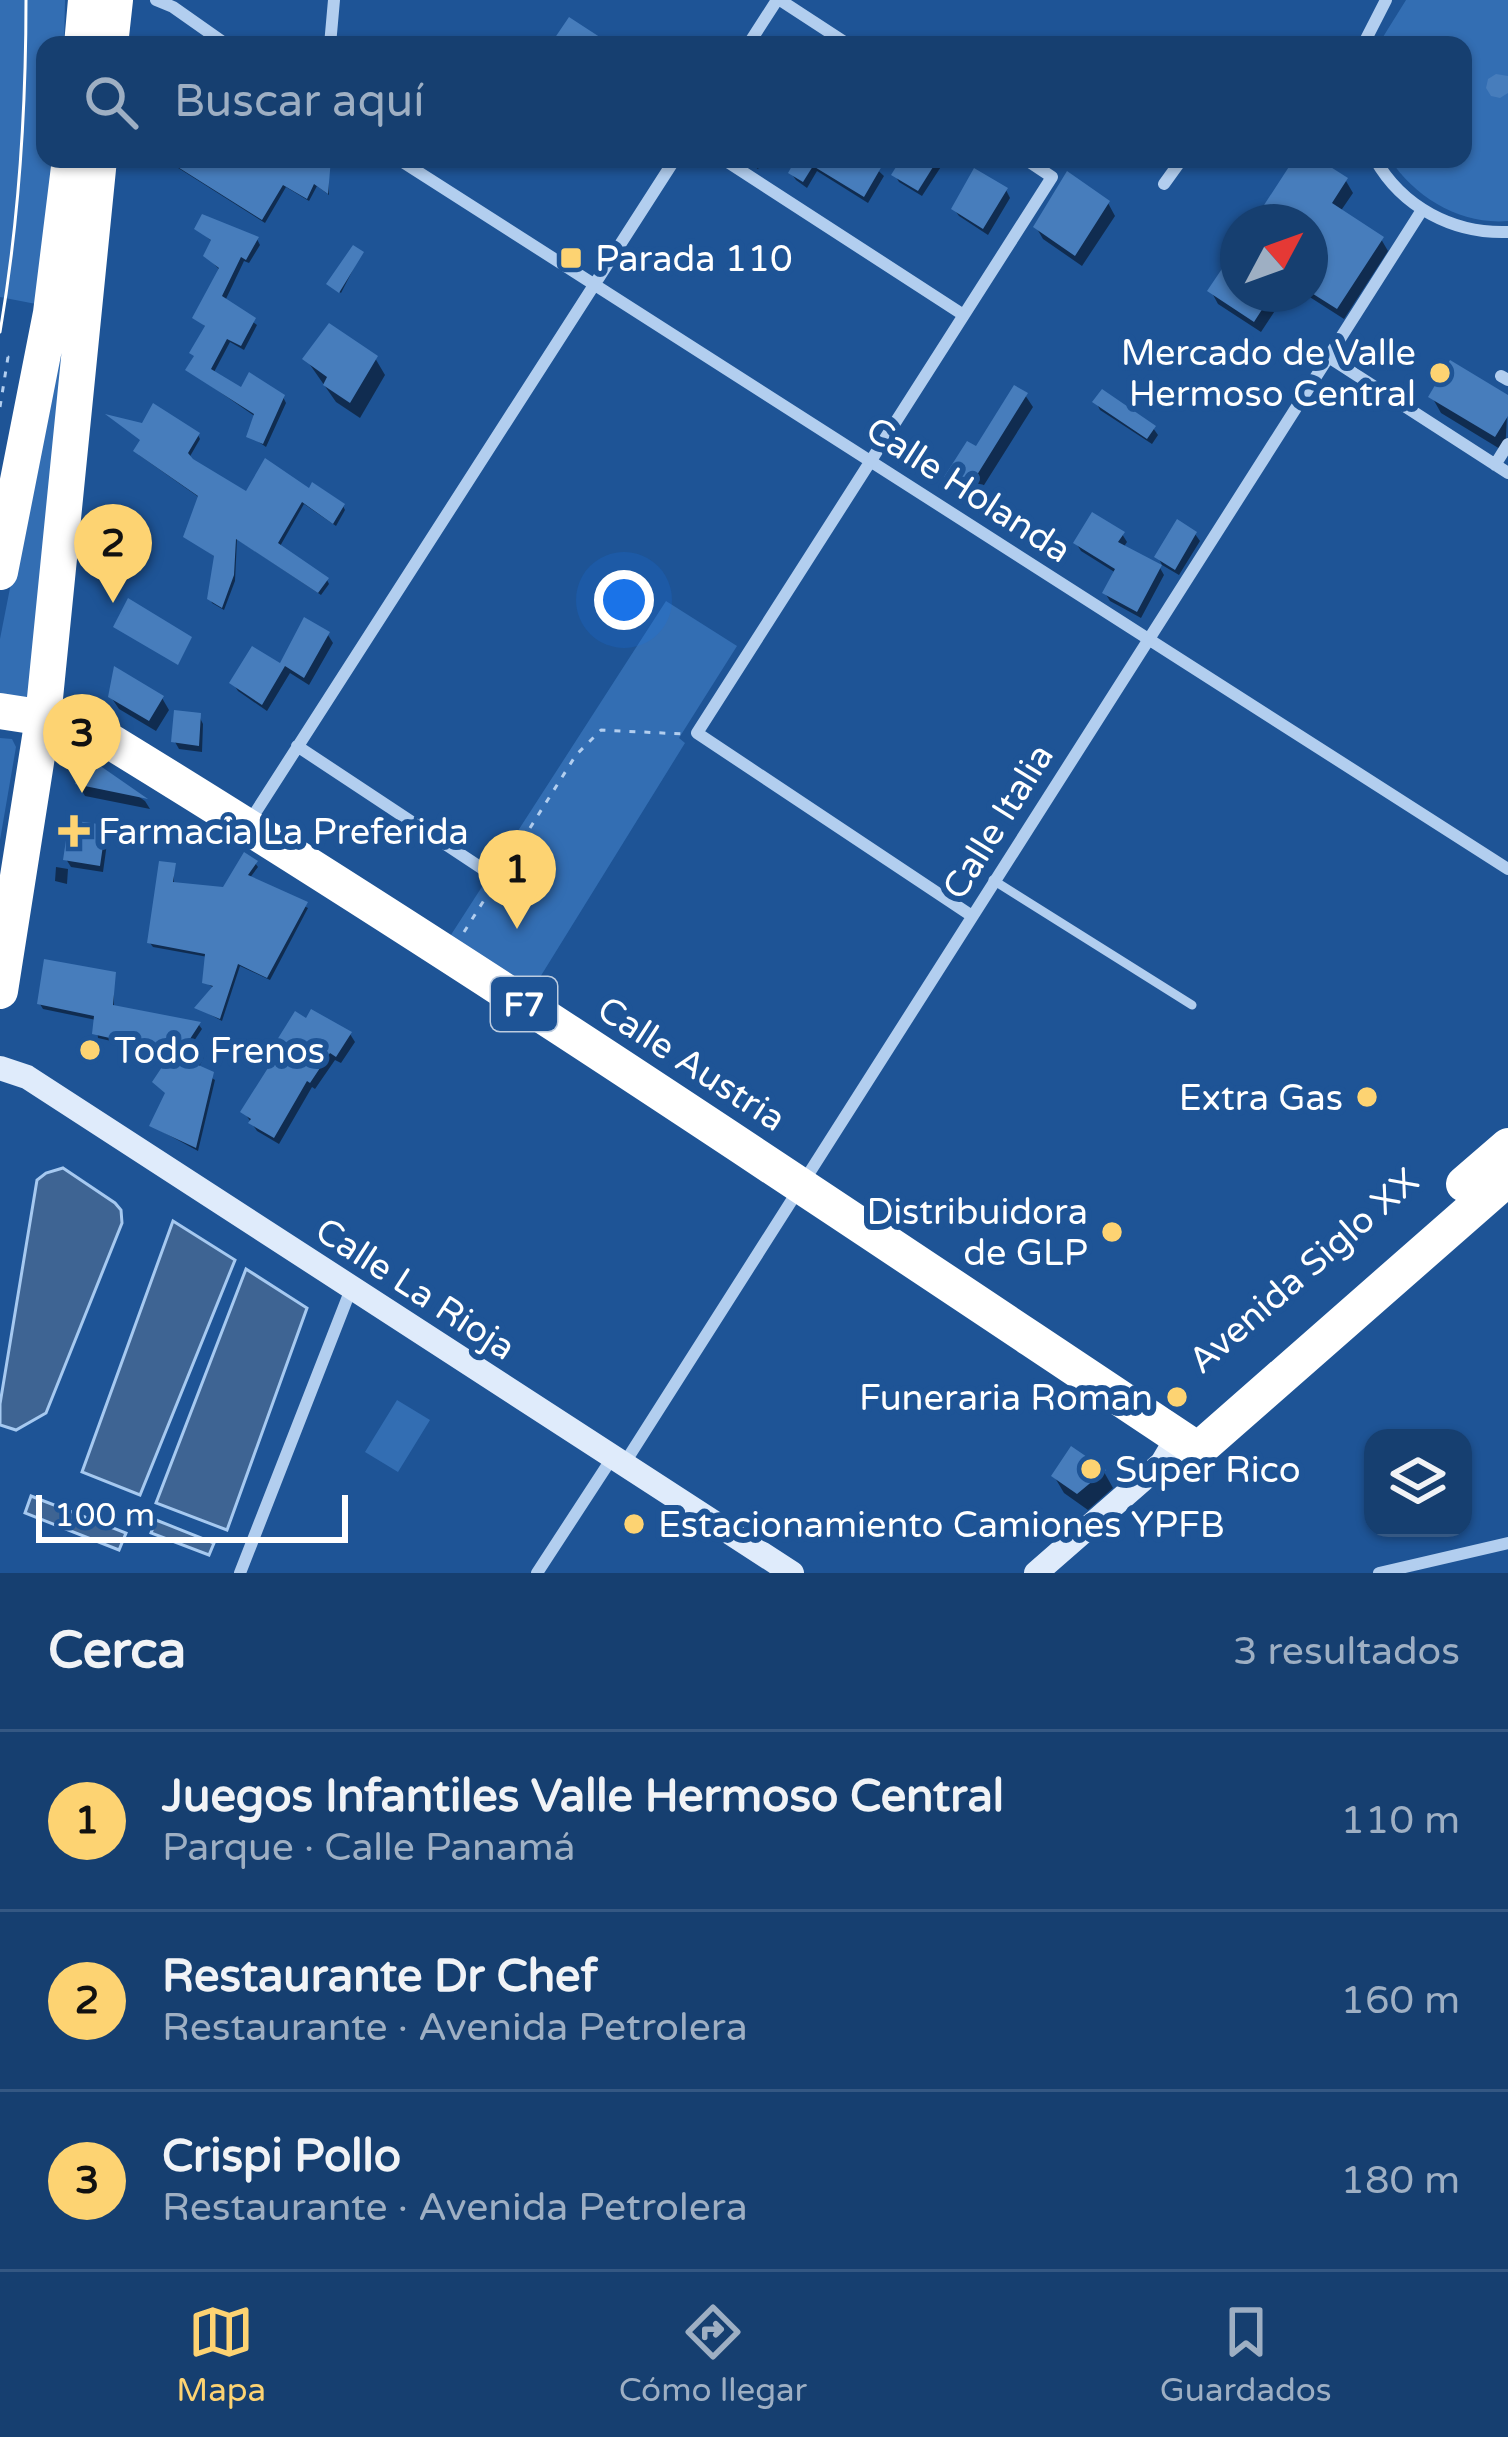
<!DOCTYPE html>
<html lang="es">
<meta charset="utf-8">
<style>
body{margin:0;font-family:"Varela Round",sans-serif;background:#1f4675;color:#f1f3f6}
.controls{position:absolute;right:36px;bottom:36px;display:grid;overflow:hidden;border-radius:24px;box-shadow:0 3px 9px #0004}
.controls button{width:108px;height:108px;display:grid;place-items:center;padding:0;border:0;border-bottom:3px solid #355883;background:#163f70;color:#f1f3f6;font:60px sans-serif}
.compass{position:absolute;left:1220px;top:204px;width:108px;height:108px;border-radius:50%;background:#163f70;box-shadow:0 3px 9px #0004;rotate:49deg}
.scale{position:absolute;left:36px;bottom:30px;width:312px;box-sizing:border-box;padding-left:12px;border:6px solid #fff;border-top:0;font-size:33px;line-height:42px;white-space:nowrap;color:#fff;-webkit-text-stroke:9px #1e5496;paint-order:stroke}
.you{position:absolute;left:624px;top:600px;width:42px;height:42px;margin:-30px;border:9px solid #fff;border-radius:50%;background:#1a73e8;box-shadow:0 0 0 18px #1a73e833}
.badge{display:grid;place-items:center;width:78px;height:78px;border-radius:50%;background:#fdd372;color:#111;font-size:39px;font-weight:700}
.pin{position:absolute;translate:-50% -99px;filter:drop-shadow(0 3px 6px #0008)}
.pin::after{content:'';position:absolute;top:63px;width:42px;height:36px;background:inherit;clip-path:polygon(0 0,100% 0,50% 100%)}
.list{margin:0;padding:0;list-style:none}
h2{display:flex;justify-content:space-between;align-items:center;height:156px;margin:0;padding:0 48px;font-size:51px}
h2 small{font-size:39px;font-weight:400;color:#9eafc3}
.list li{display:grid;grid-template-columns:78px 1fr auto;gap:36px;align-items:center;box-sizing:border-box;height:180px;padding:0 48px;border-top:3px solid #355883}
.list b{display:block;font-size:45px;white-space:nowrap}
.list p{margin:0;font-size:39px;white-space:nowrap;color:#9eafc3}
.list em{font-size:39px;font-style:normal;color:#9eafc3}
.icon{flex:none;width:66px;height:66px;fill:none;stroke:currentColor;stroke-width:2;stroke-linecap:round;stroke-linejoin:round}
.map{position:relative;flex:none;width:1508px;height:1573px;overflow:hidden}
.search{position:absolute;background:#163f70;box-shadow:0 3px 9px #0004;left:36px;right:36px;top:36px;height:132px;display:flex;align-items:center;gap:30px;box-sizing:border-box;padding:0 42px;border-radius:24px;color:#9eafc3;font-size:45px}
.sheet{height:696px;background:#163f70}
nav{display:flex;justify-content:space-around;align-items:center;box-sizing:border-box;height:168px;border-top:3px solid #355883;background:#163f70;font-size:33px;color:#9eafc3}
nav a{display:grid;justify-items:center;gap:6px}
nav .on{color:#fdd372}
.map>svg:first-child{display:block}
</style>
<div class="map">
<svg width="1508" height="1573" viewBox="0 0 1508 1573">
<rect width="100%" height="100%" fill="#1e5496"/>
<!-- green -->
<path fill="#336eb3" d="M 0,0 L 65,0 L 64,45 L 45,45 L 45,159 L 57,159 L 41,305 L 0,297 Z
M 1406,0 L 1508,0 L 1508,221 C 1461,225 1415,198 1390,159 L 1463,159 L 1463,45 L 1378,45 Z
M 81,159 L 30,698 L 0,694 L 0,639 L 53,369 Z
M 666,601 L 737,646 L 679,738 L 685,743 L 529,995 L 447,941 Z
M 0,738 L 12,739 L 16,747 L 0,840 Z
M 397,1400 L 430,1420 L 398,1472 L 365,1452 Z"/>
<!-- water -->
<path fill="#3e6493" stroke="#a6c9f0" stroke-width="3" d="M 63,1168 L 115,1203 L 121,1210 L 122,1223 L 46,1413 L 16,1430 L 0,1425 L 0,1404 L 37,1180 L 46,1173 Z
M 173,1221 L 235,1260 L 140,1495 L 82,1472 Z
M 246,1269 L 307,1308 L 227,1530 L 156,1503 Z
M 31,1496 L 126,1533 L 119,1550 L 25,1513 Z
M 156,1520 L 214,1543 L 209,1555 L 151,1533 Z"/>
<!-- shadow -->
<path fill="#0007" d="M 164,159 L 266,159 L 285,170 L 291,159 L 303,159 L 328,172 L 329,195 L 317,186 L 309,201 L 286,187 L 265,223 Z
M 744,159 L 764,159 L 758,169 Z
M 801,159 L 871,159 L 869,162 L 884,176 L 868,203 L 817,171 L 807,188 L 796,180 L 791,173 Z
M 904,159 L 946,159 L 922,196 L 899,182 L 895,175 Z
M 1298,159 L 1313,159 L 1346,181 L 1353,193 L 1340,212 L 1381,239 L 1388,251 L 1344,319 L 1305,294 L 1310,294 L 1310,222 L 1256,222 Z
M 1006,190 L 1010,198 L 988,235 L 959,216 L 954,209 Z
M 1108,203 L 1115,216 L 1082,266 L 1043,239 L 1036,227 Z
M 197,229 L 257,239 L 260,245 L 249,263 L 244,261 L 225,301 L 257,325 L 244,350 L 230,342 L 213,374 L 242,391 L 283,397 L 286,403 L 266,447 L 250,436 L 256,417 L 188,370 L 207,328 L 196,318 L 221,271 L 206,256 L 213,242 Z
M 1238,250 L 1238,294 L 1286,294 L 1261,332 L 1218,304 L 1211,291 Z
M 361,254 L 341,293 L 331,286 Z
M 375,358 L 385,375 L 360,418 L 336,402 L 306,359 Z
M 1025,395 L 1033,407 L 974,501 L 955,489 L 948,477 Z
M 1432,397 L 1508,399 L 1505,452 L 1441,413 Z
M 1096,402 L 1153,428 L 1158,435 L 1152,444 L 1100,410 Z
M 198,435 L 200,439 L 189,458 L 247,496 L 310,492 L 343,506 L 345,510 L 336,526 L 304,504 L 279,548 L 327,580 L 329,584 L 321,595 L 237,539 L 235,581 L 224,610 L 212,603 L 210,598 L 217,558 L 187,537 L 200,498 L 139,455 Z
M 1122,534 L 1127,542 L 1123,548 L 1160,568 L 1164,575 L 1141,618 L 1110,601 L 1105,593 L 1116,573 L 1081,551 L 1076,543 Z
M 1195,534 L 1200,541 L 1179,575 L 1162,565 L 1158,557 Z
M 328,635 L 333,643 L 309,685 L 290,673 L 267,711 L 238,691 L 233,683 L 281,668 Z
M 111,697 L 162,698 L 169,710 L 156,731 L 119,709 Z
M 199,716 L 203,724 L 202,752 L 179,749 L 175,742 Z
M 98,768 L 145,801 L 150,809 L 85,796 L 78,784 Z
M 104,828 L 108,836 L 103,872 L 71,867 L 66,859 Z
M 255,863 L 258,867 L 249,879 L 308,908 L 270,980 L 240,966 L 222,1021 L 198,1008 L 214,988 L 205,982 L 208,957 L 153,947 L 150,943 L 174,866 L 174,885 L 225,890 Z
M 56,867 L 68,869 L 67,884 L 55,881 Z
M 114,974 L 114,1008 L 199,1025 L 202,1029 L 190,1047 L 204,1057 L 198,1069 L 215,1080 L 198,1151 L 152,1126 L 168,1095 L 156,1082 L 173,1055 L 98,1038 L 96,1020 L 43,1009 L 40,1004 Z
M 350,1034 L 355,1042 L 341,1063 L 335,1060 L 315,1089 L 312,1087 L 279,1144 L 257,1131 L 244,1112 L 274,1063 L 271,1056 Z
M 1104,1472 L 1113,1488 L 1088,1510 L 1064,1493 L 1054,1476 Z"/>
<!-- building -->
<path fill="#477dbc" d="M 569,17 L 612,45 L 550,45 Z
M 1496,74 L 1508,76 L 1508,93 L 1500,98 L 1491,96 L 1486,88 L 1488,79 Z
M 165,159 L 272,159 L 284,166 L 288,159 L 331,159 L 328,194 L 314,184 L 307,199 L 283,185 L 262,220 Z
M 796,159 L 870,159 L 882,166 L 864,197 L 813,166 L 803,182 L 788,173 Z
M 901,159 L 938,159 L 918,191 L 891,175 Z
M 1294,159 L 1318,159 L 1348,178 L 1332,203 L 1384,237 L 1337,309 L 1310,292 L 1310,222 L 1253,222 Z
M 974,168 L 1008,188 L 983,229 L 951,209 Z
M 1067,171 L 1110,201 L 1075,256 L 1033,227 Z
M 202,214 L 259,237 L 246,260 L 241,257 L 222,296 L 256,318 L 241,346 L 227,339 L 211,369 L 241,387 L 249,372 L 285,395 L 263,444 L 246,437 L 254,414 L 185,370 L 194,356 L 189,353 L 205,326 L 192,318 L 219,268 L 203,256 L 211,240 L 194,229 Z
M 353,245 L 364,252 L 339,293 L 326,284 Z
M 1238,245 L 1238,294 L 1272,294 L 1254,322 L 1207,291 Z
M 329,323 L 378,356 L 350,403 L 323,385 L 327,377 L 302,359 Z
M 1450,360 L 1508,395 L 1508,416 L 1495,437 L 1428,397 Z
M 1014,385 L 1028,393 L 967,491 L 944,477 L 967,441 L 976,446 Z
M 1102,389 L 1156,426 L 1147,439 L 1092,402 Z
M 153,403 L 200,433 L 188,453 L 193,459 L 246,491 L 265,458 L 309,488 L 312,482 L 345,504 L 333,524 L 302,502 L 278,543 L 329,578 L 318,593 L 236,539 L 234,575 L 222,608 L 207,599 L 214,556 L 183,537 L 198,496 L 133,451 L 140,440 L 105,414 L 142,423 Z
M 1092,512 L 1125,532 L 1118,542 L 1162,565 L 1137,612 L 1102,593 L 1115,569 L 1073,543 Z
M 1177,519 L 1197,532 L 1175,570 L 1154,557 Z
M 128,598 L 192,637 L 178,665 L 113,627 Z
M 304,617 L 330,632 L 304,678 L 285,666 L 262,705 L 229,683 L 252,646 L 280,663 Z
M 114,666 L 164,696 L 149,721 L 108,697 Z
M 174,710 L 201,713 L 199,746 L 171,742 Z
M 91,763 L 99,765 L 148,799 L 75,784 L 82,767 Z
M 69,820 L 106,825 L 100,866 L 63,860 Z
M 244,852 L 258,861 L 248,875 L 308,902 L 267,978 L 238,964 L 220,1019 L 194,1008 L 213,986 L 202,983 L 205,954 L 147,943 L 159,861 L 176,863 L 173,882 L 223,887 Z
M 44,959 L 116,972 L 113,1005 L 201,1022 L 188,1042 L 203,1050 L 196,1064 L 214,1072 L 196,1148 L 149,1126 L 165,1093 L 152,1082 L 172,1052 L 92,1034 L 94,1016 L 37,1004 Z
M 311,1009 L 352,1032 L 336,1057 L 330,1053 L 310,1083 L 307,1081 L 274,1138 L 248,1123 L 251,1119 L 240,1112 L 273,1060 L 267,1056 L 295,1011 L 306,1018 Z
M 1071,1446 L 1106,1470 L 1077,1494 L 1051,1476 Z"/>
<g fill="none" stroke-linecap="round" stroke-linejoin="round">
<!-- path -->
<path stroke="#b2ceef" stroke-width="3" stroke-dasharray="6 9" stroke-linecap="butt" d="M 0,407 L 8,357 L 2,356
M 506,866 L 576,755 L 601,730 L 683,734
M 464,932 L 488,894"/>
<!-- lane -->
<path stroke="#b2ceef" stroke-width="9" d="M 993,880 L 1192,1005"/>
<!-- street -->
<path stroke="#b2ceef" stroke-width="12" d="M 156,0 L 173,7 L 227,45
M 780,0 L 849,45
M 330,45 L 334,0
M 748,45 L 777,0
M 1363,45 L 1386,0
M 398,159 L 1508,869
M 723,159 L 962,314
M 1375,159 C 1402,207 1453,234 1508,232
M 1164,184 L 1182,159
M 1330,358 L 1508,473
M 1501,376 L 1508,380
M 1495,465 L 1508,444
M 297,746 L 498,879
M 248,824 L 675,159
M 972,916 L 697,733 L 1052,177 L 1025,159
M 624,1464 L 1422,210
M 240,1573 L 351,1289
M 537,1573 L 612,1458
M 1379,1573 L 1508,1543"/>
<!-- secondary -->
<path stroke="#dfebfb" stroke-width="24" d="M 0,1068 L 27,1077 L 792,1573
M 1036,1573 L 1162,1463 L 1178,1436"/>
<!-- highway -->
<path stroke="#fff" stroke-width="36" d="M 82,45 L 86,0
M 110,45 L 115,0
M 0,572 L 51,313 L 70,159
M 0,711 L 71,722 L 90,729 C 466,959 831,1206 1198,1450 L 1508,1178
M 0,991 L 43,718 L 99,159
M 1464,1184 L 1508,1146"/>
<!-- tram -->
<path stroke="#fff" stroke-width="3" d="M 0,332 C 19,221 26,112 26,0"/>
</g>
<!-- markers -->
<g fill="#fdd372" stroke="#1e5496" stroke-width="4.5">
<rect x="559" y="246" width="24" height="24" rx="6"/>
<circle cx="1440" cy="373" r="12"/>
<path d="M68 813h12v12h12v12h-12v12h-12v-12h-12v-12h12z"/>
<circle cx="90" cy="1050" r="12"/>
<circle cx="1367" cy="1097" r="12"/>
<circle cx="1112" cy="1232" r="12"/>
<circle cx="1177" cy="1397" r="12"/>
<circle cx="1091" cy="1469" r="12"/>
<circle cx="634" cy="1524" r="12"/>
</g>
<g text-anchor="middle" stroke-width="12" stroke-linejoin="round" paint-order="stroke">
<!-- shield labels -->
<rect fill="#1e5496" stroke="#bccce0" stroke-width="3" x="491" y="977" width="66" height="54" rx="9"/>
<g font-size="33" font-weight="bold" fill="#fff">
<text x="524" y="1016">F7</text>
</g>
<!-- poi labels -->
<g font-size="36" fill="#fff" stroke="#1e5496" text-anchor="start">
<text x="595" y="271">Parada 110</text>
<text x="1416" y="365" text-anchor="end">Mercado de Valle<tspan x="1416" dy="41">Hermoso Central</tspan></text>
<text x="98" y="844">Farmacia La Preferida</text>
<text x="114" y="1063">Todo Frenos</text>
<text x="1343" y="1110" text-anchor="end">Extra Gas</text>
<text x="1088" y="1224" text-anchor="end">Distribuidora<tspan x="1088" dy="41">de GLP</tspan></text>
<text x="1153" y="1410" text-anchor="end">Funeraria Roman</text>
<text x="1115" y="1482">Super Rico</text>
<text x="658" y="1537">Estacionamiento Camiones YPFB</text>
</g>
<!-- street labels -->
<g font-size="36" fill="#fff" stroke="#1e5496">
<text transform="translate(969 489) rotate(33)" y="13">Calle Holanda</text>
<text transform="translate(997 821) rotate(-58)" y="13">Calle Italia</text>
<text transform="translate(692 1063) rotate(33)" y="13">Calle Austria</text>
<text transform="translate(1303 1270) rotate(-41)" y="13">Avenida Siglo XX</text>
<text transform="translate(416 1288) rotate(33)" y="13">Calle La Rioja</text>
</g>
</g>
</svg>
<div class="controls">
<button><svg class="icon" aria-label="layers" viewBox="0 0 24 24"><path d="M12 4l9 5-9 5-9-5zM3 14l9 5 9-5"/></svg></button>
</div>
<svg class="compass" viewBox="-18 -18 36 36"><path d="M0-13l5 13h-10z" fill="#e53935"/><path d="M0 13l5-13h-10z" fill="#9eafc3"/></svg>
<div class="scale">100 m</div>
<div class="you"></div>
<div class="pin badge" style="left:517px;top:929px">1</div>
<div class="pin badge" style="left:113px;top:603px">2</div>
<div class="pin badge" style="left:82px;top:793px">3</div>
<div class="search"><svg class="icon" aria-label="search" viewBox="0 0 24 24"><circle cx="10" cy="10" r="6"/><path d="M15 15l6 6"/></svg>Buscar aquí</div>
</div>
<section class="sheet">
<h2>Cerca<small>3 resultados</small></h2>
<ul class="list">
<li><span class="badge">1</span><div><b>Juegos Infantiles Valle Hermoso Central</b><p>Parque · Calle Panamá</p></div><em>110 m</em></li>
<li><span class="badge">2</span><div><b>Restaurante Dr Chef</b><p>Restaurante · Avenida Petrolera</p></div><em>160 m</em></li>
<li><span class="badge">3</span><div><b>Crispi Pollo</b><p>Restaurante · Avenida Petrolera</p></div><em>180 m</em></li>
</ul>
</section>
<nav>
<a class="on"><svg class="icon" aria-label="map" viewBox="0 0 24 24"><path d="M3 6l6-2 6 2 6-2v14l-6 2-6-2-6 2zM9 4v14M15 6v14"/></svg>Mapa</a>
<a><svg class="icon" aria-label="directions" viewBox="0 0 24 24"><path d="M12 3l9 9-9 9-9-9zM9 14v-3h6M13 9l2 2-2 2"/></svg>Cómo llegar</a>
<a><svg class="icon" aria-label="saved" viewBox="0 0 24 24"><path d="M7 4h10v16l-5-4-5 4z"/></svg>Guardados</a>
</nav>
